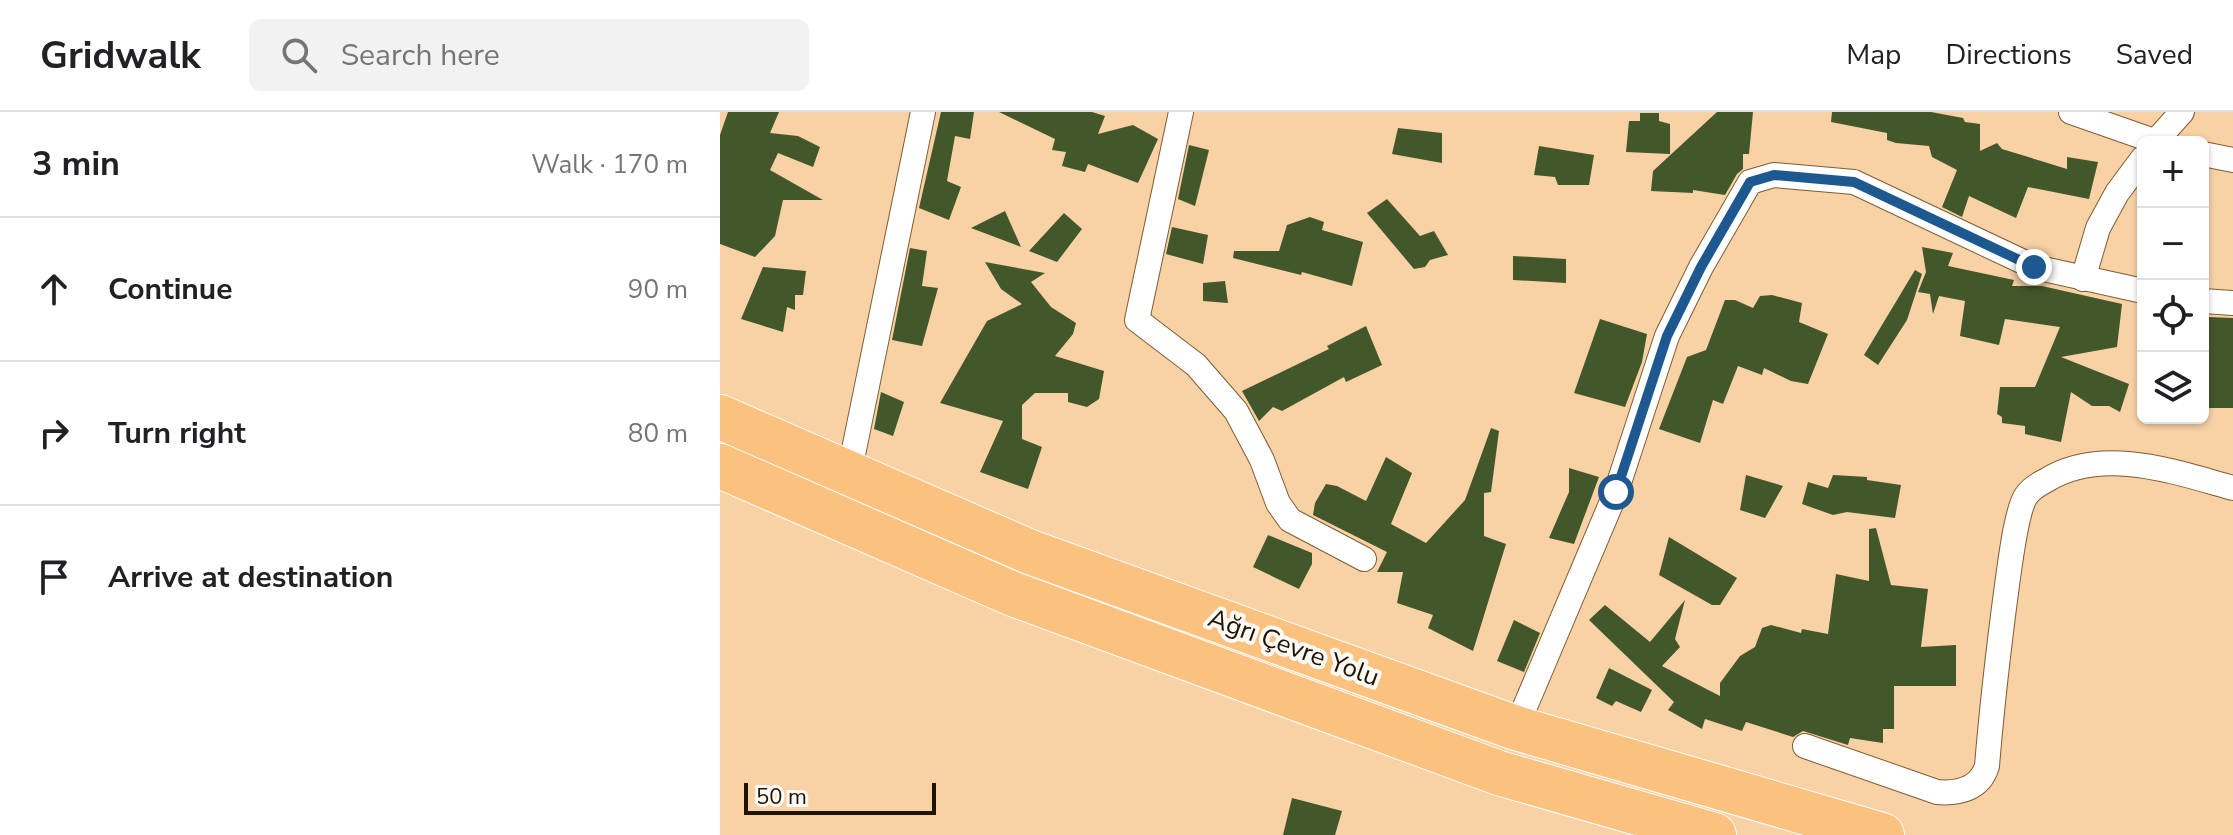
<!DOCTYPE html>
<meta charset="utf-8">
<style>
body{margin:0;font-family:"Nunito Sans",sans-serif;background:#f2f2f2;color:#202124}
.controls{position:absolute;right:24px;top:24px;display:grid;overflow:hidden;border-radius:12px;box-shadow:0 2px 6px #0004}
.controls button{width:72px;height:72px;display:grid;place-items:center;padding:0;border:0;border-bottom:2px solid #e0e0e0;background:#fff;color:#202124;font:40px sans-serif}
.scale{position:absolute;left:24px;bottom:20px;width:192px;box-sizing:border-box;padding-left:8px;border:4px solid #211304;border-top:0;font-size:22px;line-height:28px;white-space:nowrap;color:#211304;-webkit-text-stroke:6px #fdf9f4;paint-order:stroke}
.stop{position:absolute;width:24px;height:24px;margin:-18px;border:6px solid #1d5990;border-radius:50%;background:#fff}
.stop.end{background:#1d5990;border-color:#fff;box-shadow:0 2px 8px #0008}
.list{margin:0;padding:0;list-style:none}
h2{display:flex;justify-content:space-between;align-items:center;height:104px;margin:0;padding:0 32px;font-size:34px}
h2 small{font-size:26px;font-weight:400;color:#757577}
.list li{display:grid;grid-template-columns:52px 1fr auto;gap:24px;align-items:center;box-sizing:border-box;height:144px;padding:0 32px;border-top:2px solid #e0e0e0}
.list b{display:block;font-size:30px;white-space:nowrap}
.list em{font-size:26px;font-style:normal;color:#757577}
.icon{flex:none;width:44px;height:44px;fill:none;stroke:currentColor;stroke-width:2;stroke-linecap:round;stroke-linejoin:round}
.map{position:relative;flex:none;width:1513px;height:723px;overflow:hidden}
header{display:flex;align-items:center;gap:48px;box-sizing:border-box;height:112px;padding:0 40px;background:#fff;border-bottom:2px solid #e0e0e0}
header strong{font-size:38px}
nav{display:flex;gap:44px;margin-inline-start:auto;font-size:28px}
.search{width:560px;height:72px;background:#f2f2f2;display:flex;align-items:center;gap:20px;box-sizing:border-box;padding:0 28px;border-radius:12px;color:#757577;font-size:30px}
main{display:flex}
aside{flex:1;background:#fff}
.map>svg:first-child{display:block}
</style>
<header>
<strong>Gridwalk</strong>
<div class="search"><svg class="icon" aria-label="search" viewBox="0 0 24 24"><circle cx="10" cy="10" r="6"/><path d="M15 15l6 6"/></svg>Search here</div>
<nav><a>Map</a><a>Directions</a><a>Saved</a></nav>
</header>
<main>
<aside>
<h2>3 min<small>Walk · 170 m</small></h2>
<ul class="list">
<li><svg class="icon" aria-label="ahead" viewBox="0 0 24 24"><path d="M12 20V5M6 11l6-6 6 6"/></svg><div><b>Continue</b></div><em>90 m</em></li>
<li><svg class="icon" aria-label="right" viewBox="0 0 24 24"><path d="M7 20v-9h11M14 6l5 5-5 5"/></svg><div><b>Turn right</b></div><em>80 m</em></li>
<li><svg class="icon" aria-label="arrive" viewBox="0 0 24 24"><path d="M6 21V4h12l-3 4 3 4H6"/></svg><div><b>Arrive at destination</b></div></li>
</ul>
</aside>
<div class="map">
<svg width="1513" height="723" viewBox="0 0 1513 723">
<rect width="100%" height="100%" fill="#f8d1a5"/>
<!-- building -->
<path fill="#42572a" d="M 8,0 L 59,0 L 50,21 L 78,24 L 100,35 L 93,55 L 58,41 L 50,58 L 103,88 L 63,88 L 55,124 L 35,145 L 0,132 L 0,23 Z
M 221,0 L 254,0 L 250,27 L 235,24 L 227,69 L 241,75 L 229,108 L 199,96 Z
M 279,0 L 372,0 L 385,4 L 378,22 L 413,13 L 438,27 L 418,71 L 368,52 L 365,60 L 342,54 L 346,40 L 332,38 L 335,27 Z
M 997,0 L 1033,0 L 1029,42 L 1023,42 L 1023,57 L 1017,62 L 1005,83 L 973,78 L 973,81 L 931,79 L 933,59 Z
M 1112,0 L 1211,0 L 1243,6 L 1245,10 L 1260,12 L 1260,39 L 1277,31 L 1282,37 L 1347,57 L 1347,45 L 1378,50 L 1369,87 L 1308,75 L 1296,106 L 1249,84 L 1242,105 L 1222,95 L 1237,58 L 1212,45 L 1209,34 L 1176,31 L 1167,28 L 1167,21 L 1111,10 Z
M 920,1 L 939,1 L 939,9 L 950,12 L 950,42 L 906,40 L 909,9 L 920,9 Z
M 678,16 L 722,21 L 722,51 L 672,42 Z
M 469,33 L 489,38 L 475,94 L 458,87 Z
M 819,34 L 874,43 L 869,73 L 838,73 L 835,65 L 814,63 Z
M 667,87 L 700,124 L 714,119 L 728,143 L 710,148 L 705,155 L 694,157 L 647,101 Z
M 285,99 L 301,135 L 251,116 Z
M 344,101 L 362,117 L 337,150 L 309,139 Z
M 590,105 L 604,110 L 602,118 L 643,130 L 632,174 L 582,160 L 581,163 L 513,146 L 514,139 L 559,139 L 567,113 Z
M 452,115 L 488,123 L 483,152 L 446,142 Z
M 1202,135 L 1233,141 L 1228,154 L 1294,168 L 1292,174 L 1322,174 L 1402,192 L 1397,235 L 1341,245 L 1409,272 L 1400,300 L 1389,294 L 1372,294 L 1351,280 L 1341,330 L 1305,322 L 1305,314 L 1282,311 L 1282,305 L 1277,302 L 1280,275 L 1315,275 L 1340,215 L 1285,207 L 1279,233 L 1240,224 L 1245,189 L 1219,184 L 1213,202 L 1210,182 L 1198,180 L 1206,160 Z
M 190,136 L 207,139 L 202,174 L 218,176 L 202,234 L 172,228 Z
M 793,144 L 846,147 L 846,171 L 793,168 Z
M 265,150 L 325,161 L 311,170 L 331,195 L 356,211 L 353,222 L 335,244 L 384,259 L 379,287 L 367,295 L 348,290 L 348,281 L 315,281 L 302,293 L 302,327 L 322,335 L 308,377 L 260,360 L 283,309 L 220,291 L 267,209 L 302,192 L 281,177 Z
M 43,155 L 86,159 L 83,183 L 75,183 L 75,198 L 67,195 L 63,220 L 21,207 Z
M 1195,158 L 1202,162 L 1187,208 L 1158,253 L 1144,243 Z
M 505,169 L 508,191 L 483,189 L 483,171 Z
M 1052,183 L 1082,191 L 1079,210 L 1108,222 L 1088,272 L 1071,269 L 1044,256 L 1042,263 L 1018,254 L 1003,292 L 993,288 L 980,331 L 939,317 L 967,245 L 986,238 L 1005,188 L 1015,188 L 1033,196 L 1040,184 Z
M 1488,205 L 1513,206 L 1513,296 L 1483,296 L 1485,252 L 1488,252 Z
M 880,207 L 927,222 L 922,250 L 905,295 L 854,281 Z
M 646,214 L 662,253 L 626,270 L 624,265 L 562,299 L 553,295 L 539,309 L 522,279 L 609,237 L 607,234 Z
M 161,280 L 184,290 L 173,324 L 154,317 Z
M 771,316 L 779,319 L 771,380 L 764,381 L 764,424 L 786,432 L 753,539 L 708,516 L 713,503 L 677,491 L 683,460 L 657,460 L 667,440 L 593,403 L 595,391 L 606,372 L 617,374 L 646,389 L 666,345 L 692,361 L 671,412 L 706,431 L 745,388 Z
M 849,356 L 879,365 L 854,432 L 829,426 L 849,380 Z
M 1026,363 L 1063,374 L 1045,406 L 1020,398 Z
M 1113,363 L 1147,365 L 1147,368 L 1181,373 L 1175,406 L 1127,400 L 1113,403 L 1082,392 L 1088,370 L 1108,376 Z
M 1156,416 L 1171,473 L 1208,477 L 1201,535 L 1236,533 L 1236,574 L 1174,574 L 1174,617 L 1163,617 L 1163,631 L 1130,626 L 1128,633 L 1083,619 L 1073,625 L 1026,610 L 1022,619 L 985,607 L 982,617 L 948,598 L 954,590 L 869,508 L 885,493 L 930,530 L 965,488 L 955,527 L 960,535 L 942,554 L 1000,584 L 1000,571 L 1020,544 L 1035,535 L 1042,516 L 1051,513 L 1081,521 L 1082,517 L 1108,522 L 1116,462 L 1149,469 L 1149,417 Z
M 548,423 L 592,441 L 592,452 L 579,477 L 533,455 Z
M 949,425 L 1017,466 L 1000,493 L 992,493 L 939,463 Z
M 794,508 L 820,521 L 804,560 L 777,549 Z
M 889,556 L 932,578 L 921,600 L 896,589 L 892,594 L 876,586 Z
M 572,686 L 622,699 L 615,723 L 563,723 Z"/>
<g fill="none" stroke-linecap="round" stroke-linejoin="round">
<defs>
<path id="street" d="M 461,0 L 417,208 L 476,253 L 516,299 L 542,348 L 558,391 L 570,408 L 644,447
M 1351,0 L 1437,30
M 1435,30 L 1462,0
M 1483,42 L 1513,48
M 1363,167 L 1378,116 L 1397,81 L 1423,46
M 1483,189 L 1513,191
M 129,362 L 203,0
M 796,616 L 896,380 L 947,224 L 981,155 L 1030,70 L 1054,63 L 1134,70 L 1314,155 L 1423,179
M 1085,634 L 1217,680 C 1239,682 1260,677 1267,654 C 1272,593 1279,533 1287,473 C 1290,453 1296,399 1306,384 C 1310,378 1319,372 1325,369 C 1381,333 1455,360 1513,376"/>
<path id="highway" d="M 0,305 L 310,440 L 796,616 L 1162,723
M 0,354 L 293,482 L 779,661 L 994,723"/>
</defs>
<!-- street casing -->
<use href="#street" stroke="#7f5c33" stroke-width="26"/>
<!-- highway casing -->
<use href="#highway" stroke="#fff" stroke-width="46"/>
<!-- street -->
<use href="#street" stroke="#fff" stroke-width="24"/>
<!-- highway -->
<use href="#highway" stroke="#fac17f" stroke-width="44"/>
</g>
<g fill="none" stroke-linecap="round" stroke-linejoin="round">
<!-- route -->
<path stroke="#1d5990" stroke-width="10" d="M 896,380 L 947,224 L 981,155 L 1030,70 L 1054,63 L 1134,70 L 1314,155"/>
</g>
<g text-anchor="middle" stroke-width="8" stroke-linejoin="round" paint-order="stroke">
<!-- street labels -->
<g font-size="26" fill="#211304" stroke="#fdf9f4">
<text transform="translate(574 535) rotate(20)" y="9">Ağrı Çevre Yolu</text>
</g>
</g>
</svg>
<div class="controls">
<button>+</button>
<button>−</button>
<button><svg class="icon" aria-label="locate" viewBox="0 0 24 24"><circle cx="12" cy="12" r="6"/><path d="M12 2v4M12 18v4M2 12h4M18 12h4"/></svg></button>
<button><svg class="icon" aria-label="layers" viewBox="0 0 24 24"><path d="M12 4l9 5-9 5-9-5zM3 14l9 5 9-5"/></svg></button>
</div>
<div class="scale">50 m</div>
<div class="stop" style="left:896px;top:380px"></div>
<div class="stop end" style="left:1314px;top:155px"></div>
</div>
</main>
